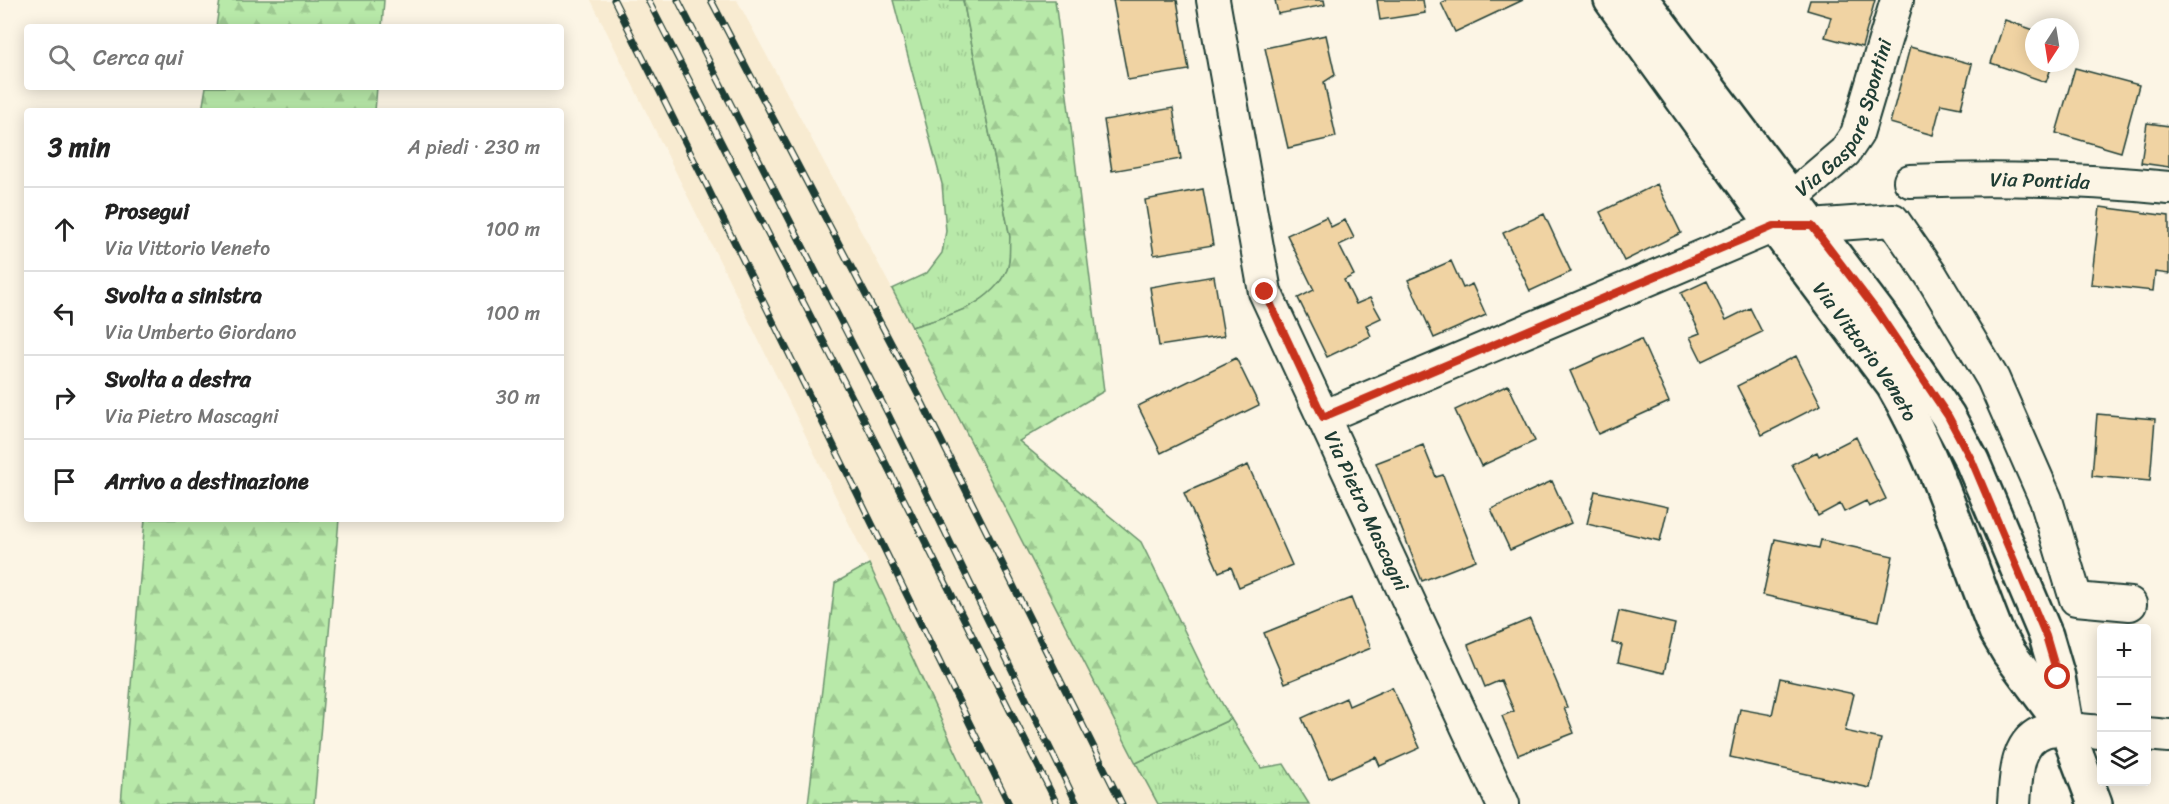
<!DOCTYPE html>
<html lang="it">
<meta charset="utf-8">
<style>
body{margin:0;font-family:Sriracha,sans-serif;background:#f2f2f2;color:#222}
.controls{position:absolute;right:18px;bottom:18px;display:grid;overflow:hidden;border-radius:6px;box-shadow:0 3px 15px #0003}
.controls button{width:54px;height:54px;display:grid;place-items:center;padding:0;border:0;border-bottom:2px solid #e0e0e0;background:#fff;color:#222;font:30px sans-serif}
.compass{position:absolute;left:2025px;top:18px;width:54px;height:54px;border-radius:50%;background:#fff;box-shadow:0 3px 15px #0003;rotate:192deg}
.stop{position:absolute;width:18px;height:18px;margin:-14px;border:4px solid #c8321e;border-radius:50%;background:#fff}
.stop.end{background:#c8321e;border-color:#fff;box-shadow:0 2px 6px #0008}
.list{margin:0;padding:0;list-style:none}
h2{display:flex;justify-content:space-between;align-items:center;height:78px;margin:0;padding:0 24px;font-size:26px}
h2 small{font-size:20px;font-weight:400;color:#767676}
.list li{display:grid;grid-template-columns:39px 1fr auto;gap:18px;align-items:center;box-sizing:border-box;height:84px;padding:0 24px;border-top:2px solid #e0e0e0}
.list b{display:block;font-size:22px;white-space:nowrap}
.list p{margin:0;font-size:20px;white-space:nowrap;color:#767676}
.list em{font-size:20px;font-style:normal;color:#767676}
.icon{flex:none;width:33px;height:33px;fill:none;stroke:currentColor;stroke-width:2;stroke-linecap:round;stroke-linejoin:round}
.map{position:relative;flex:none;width:2169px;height:804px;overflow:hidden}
.search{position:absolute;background:#fff;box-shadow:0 3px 15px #0003;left:24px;top:24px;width:540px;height:66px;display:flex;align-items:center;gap:15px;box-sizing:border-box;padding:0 21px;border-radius:6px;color:#767676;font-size:22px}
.panel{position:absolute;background:#fff;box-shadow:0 3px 15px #0003;left:24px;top:108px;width:540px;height:414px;border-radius:6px}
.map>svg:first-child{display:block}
</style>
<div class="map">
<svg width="2169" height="804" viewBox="0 0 2169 804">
<defs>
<pattern id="grass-tufts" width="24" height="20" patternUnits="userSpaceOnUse" patternTransform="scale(1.5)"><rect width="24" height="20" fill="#b8e9a9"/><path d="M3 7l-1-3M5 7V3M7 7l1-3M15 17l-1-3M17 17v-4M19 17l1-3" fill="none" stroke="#9ec992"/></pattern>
<pattern id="forest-firs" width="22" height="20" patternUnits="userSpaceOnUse" patternTransform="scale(1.5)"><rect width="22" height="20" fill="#b8e9a9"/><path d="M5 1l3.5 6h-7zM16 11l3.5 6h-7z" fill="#9ec992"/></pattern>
</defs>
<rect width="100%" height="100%" fill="#fcf5e5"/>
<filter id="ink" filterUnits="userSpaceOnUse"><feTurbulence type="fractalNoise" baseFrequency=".0167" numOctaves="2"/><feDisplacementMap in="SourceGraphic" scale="12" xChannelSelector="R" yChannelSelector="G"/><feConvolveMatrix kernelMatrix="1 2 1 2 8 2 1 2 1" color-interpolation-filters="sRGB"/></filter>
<g filter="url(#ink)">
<!-- built -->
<path fill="#f8ebd1" d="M 591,0 L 737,0 L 892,289 L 1158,804 L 980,804 L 869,564 Z"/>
<!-- grass -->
<path fill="url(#grass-tufts)" stroke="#6c936e" stroke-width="1.5" d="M 893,0 L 963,0 L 1010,237 C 1009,247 1011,262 1007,270 C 989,307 947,316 912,327 L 892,289 L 927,273 L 942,253 L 946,231 L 942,184 Z
M 1231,719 L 1261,768 L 1284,764 L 1309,804 L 1158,804 L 1136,763 Z"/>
<!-- forest -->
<path fill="url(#forest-firs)" stroke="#6c936e" stroke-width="1.5" d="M 220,0 L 384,0 L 382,27 L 216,27 Z
M 963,0 L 1055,0 L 1104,391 L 1019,441 L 1141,542 L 1207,677 L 1231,719 L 1136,763 L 912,327 C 947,316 989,307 1007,270 C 1011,261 1009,247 1010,237 Z
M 206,87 L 377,87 L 375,111 L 202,111 Z
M 145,519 L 339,519 L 314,804 L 121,804 Z
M 869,564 L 980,804 L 808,804 L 835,583 Z"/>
<!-- building -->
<path fill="#f0d3a3" stroke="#1f3d34" stroke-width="1.5" d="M 1113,0 L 1177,0 L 1189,70 L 1128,80 Z
M 1275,0 L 1324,0 L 1325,5 L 1278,14 Z
M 1377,0 L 1423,0 L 1425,13 L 1380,20 Z
M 1448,0 L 1523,0 L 1455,32 L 1441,3 Z
M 1810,0 L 1875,0 L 1862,47 L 1825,37 L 1831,17 L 1807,10 Z
M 2005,20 L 2034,30 L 2034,63 L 2053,63 L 2046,82 L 1991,63 Z
M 1326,35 L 1335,75 L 1324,82 L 1336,137 L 1288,148 L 1265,48 Z
M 1910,47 L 1972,64 L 1961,108 L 1941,104 L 1933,135 L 1890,123 Z
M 2075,68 L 2139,85 L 2121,152 L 2056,133 Z
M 1173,108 L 1181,159 L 1112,171 L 1104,120 Z
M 2147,123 L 2169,126 L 2169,167 L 2141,163 Z
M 1657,184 L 1681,233 L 1624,261 L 1600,212 Z
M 1203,189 L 1213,245 L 1154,255 L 1145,200 Z
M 2100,207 L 2169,216 L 2169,274 L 2155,272 L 2153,291 L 2091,284 Z
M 1544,214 L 1571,272 L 1530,291 L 1503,233 Z
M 1326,217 L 1331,227 L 1345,220 L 1354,238 L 1339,245 L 1354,275 L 1344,280 L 1356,304 L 1370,298 L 1381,318 L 1366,325 L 1371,336 L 1327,357 L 1298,298 L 1314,290 L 1287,235 Z
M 1451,261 L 1463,288 L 1472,284 L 1486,315 L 1434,338 L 1408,280 Z
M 1214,276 L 1224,336 L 1159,346 L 1150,287 Z
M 1707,281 L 1726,320 L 1750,308 L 1762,332 L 1702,361 L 1690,337 L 1700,333 L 1681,293 Z
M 1641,339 L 1669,402 L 1598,434 L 1570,371 Z
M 1796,356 L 1821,405 L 1762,435 L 1737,386 Z
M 1236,358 L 1259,405 L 1161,453 L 1138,406 Z
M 1508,385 L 1535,441 L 1481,466 L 1455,410 Z
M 2097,414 L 2155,419 L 2150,481 L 2092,476 Z
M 1856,437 L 1886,499 L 1869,507 L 1866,501 L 1844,512 L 1840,504 L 1818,516 L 1792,464 L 1817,452 L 1819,456 Z
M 1423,445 L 1436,477 L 1443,475 L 1476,560 L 1422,581 L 1376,463 Z
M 1248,465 L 1292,565 L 1239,587 L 1231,567 L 1219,572 L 1184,493 Z
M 1552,481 L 1571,523 L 1510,550 L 1491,509 Z
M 1595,491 L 1668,507 L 1660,541 L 1587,524 Z
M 1775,539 L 1819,548 L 1821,540 L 1893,556 L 1879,621 L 1763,595 Z
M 1351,598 L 1371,648 L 1285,683 L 1264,633 Z
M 1619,611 L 1675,624 L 1664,673 L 1618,662 L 1622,645 L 1612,643 Z
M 1530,619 L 1567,707 L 1564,708 L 1574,733 L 1518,755 L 1502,716 L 1514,711 L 1501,680 L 1485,687 L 1468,645 Z
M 1780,678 L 1854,694 L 1845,731 L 1881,739 L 1870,788 L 1730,757 L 1740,709 L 1772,715 Z
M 1392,687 L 1420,748 L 1380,766 L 1376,757 L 1329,778 L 1302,718 L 1346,698 L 1349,706 Z"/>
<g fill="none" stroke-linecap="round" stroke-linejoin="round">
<defs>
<g id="street">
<path id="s1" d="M 1213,0 L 1265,292 L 1503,804"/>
<path id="s2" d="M 1910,181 C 1996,177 2084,180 2169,188"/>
<path id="s3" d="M 1779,221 L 1791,198 L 1845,152 L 1857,134 L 1897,0"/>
<path d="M 1323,417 L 1774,226 L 1811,226 L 1893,220 L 1931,275 L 1993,379 L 2046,500 L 2076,599 L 2130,604"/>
<path d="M 2146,734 L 2169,736"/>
<path d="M 2014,804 C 2016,779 2015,740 2045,731 C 2059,727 2086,731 2102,732"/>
</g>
<g id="secondary">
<path id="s4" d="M 1611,0 L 1774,226 L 1893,385 C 1938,461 1963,549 1996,631 L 2009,653 L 2064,727"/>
<path d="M 1642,0 L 1879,314 L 1948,416 L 1972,461 L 2046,636 L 2058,677 L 2067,730 L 2095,804"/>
</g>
</defs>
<!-- street casing -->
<use href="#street" stroke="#1f3d34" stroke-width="36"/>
<!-- secondary casing -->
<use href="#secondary" stroke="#1f3d34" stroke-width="38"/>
<!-- street -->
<use href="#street" stroke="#fcf5e5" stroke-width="32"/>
<!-- secondary -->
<use href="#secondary" stroke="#fcf5e5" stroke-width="33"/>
<defs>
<path id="rail" d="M 614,0 L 703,178 L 1009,804
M 648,0 L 868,428 L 1057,804
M 678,0 L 889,416 L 1077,804
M 711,0 L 923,404 L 1122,804"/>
</defs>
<!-- rail casing -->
<use href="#rail" stroke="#1f3d34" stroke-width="7"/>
<!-- rail -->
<use href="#rail" stroke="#fcf5e5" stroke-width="4.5" stroke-dasharray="14" stroke-linecap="butt"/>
</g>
</g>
<g fill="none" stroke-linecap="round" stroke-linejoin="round" filter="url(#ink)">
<!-- route -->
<path stroke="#c8321e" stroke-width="8" d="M 1265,292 L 1323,417 L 1774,226 L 1812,226 L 1879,314 L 1948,416 L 1972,461 L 2046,636 L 2058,677"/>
</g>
<g text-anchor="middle" stroke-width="6" stroke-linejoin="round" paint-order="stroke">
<!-- street labels -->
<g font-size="20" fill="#1f3d34" stroke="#fcf5e5">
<text dy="7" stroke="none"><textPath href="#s3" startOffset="126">Via Gaspare Spontini</textPath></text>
<text dy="7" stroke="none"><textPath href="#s2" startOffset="130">Via Pontida</textPath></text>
<text dy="7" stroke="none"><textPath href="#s4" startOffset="434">Via Vittorio Veneto</textPath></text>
<text dy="7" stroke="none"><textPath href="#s1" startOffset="538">Via Pietro Mascagni</textPath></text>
</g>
</g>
</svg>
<div class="controls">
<button>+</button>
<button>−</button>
<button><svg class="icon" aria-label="layers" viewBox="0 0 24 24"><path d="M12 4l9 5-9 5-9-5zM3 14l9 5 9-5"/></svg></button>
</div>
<svg class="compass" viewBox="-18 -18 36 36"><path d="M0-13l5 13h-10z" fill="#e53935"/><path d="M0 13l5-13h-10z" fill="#767676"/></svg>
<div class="stop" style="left:2058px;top:677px"></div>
<div class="stop end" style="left:1265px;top:292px"></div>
<div class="search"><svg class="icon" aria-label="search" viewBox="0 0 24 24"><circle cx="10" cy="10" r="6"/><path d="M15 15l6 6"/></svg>Cerca qui</div>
<section class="panel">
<h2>3 min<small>A piedi · 230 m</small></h2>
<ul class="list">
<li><svg class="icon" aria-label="ahead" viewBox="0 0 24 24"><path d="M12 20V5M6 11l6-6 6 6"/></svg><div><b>Prosegui</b><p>Via Vittorio Veneto</p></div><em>100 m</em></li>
<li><svg class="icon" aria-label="left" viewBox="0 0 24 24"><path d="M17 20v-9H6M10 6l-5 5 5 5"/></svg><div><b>Svolta a sinistra</b><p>Via Umberto Giordano</p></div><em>100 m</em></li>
<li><svg class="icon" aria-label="right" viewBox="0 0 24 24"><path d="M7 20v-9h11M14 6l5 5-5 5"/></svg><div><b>Svolta a destra</b><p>Via Pietro Mascagni</p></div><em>30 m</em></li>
<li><svg class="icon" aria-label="arrive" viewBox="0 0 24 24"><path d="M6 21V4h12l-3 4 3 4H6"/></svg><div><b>Arrivo a destinazione</b></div></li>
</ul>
</section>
</div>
